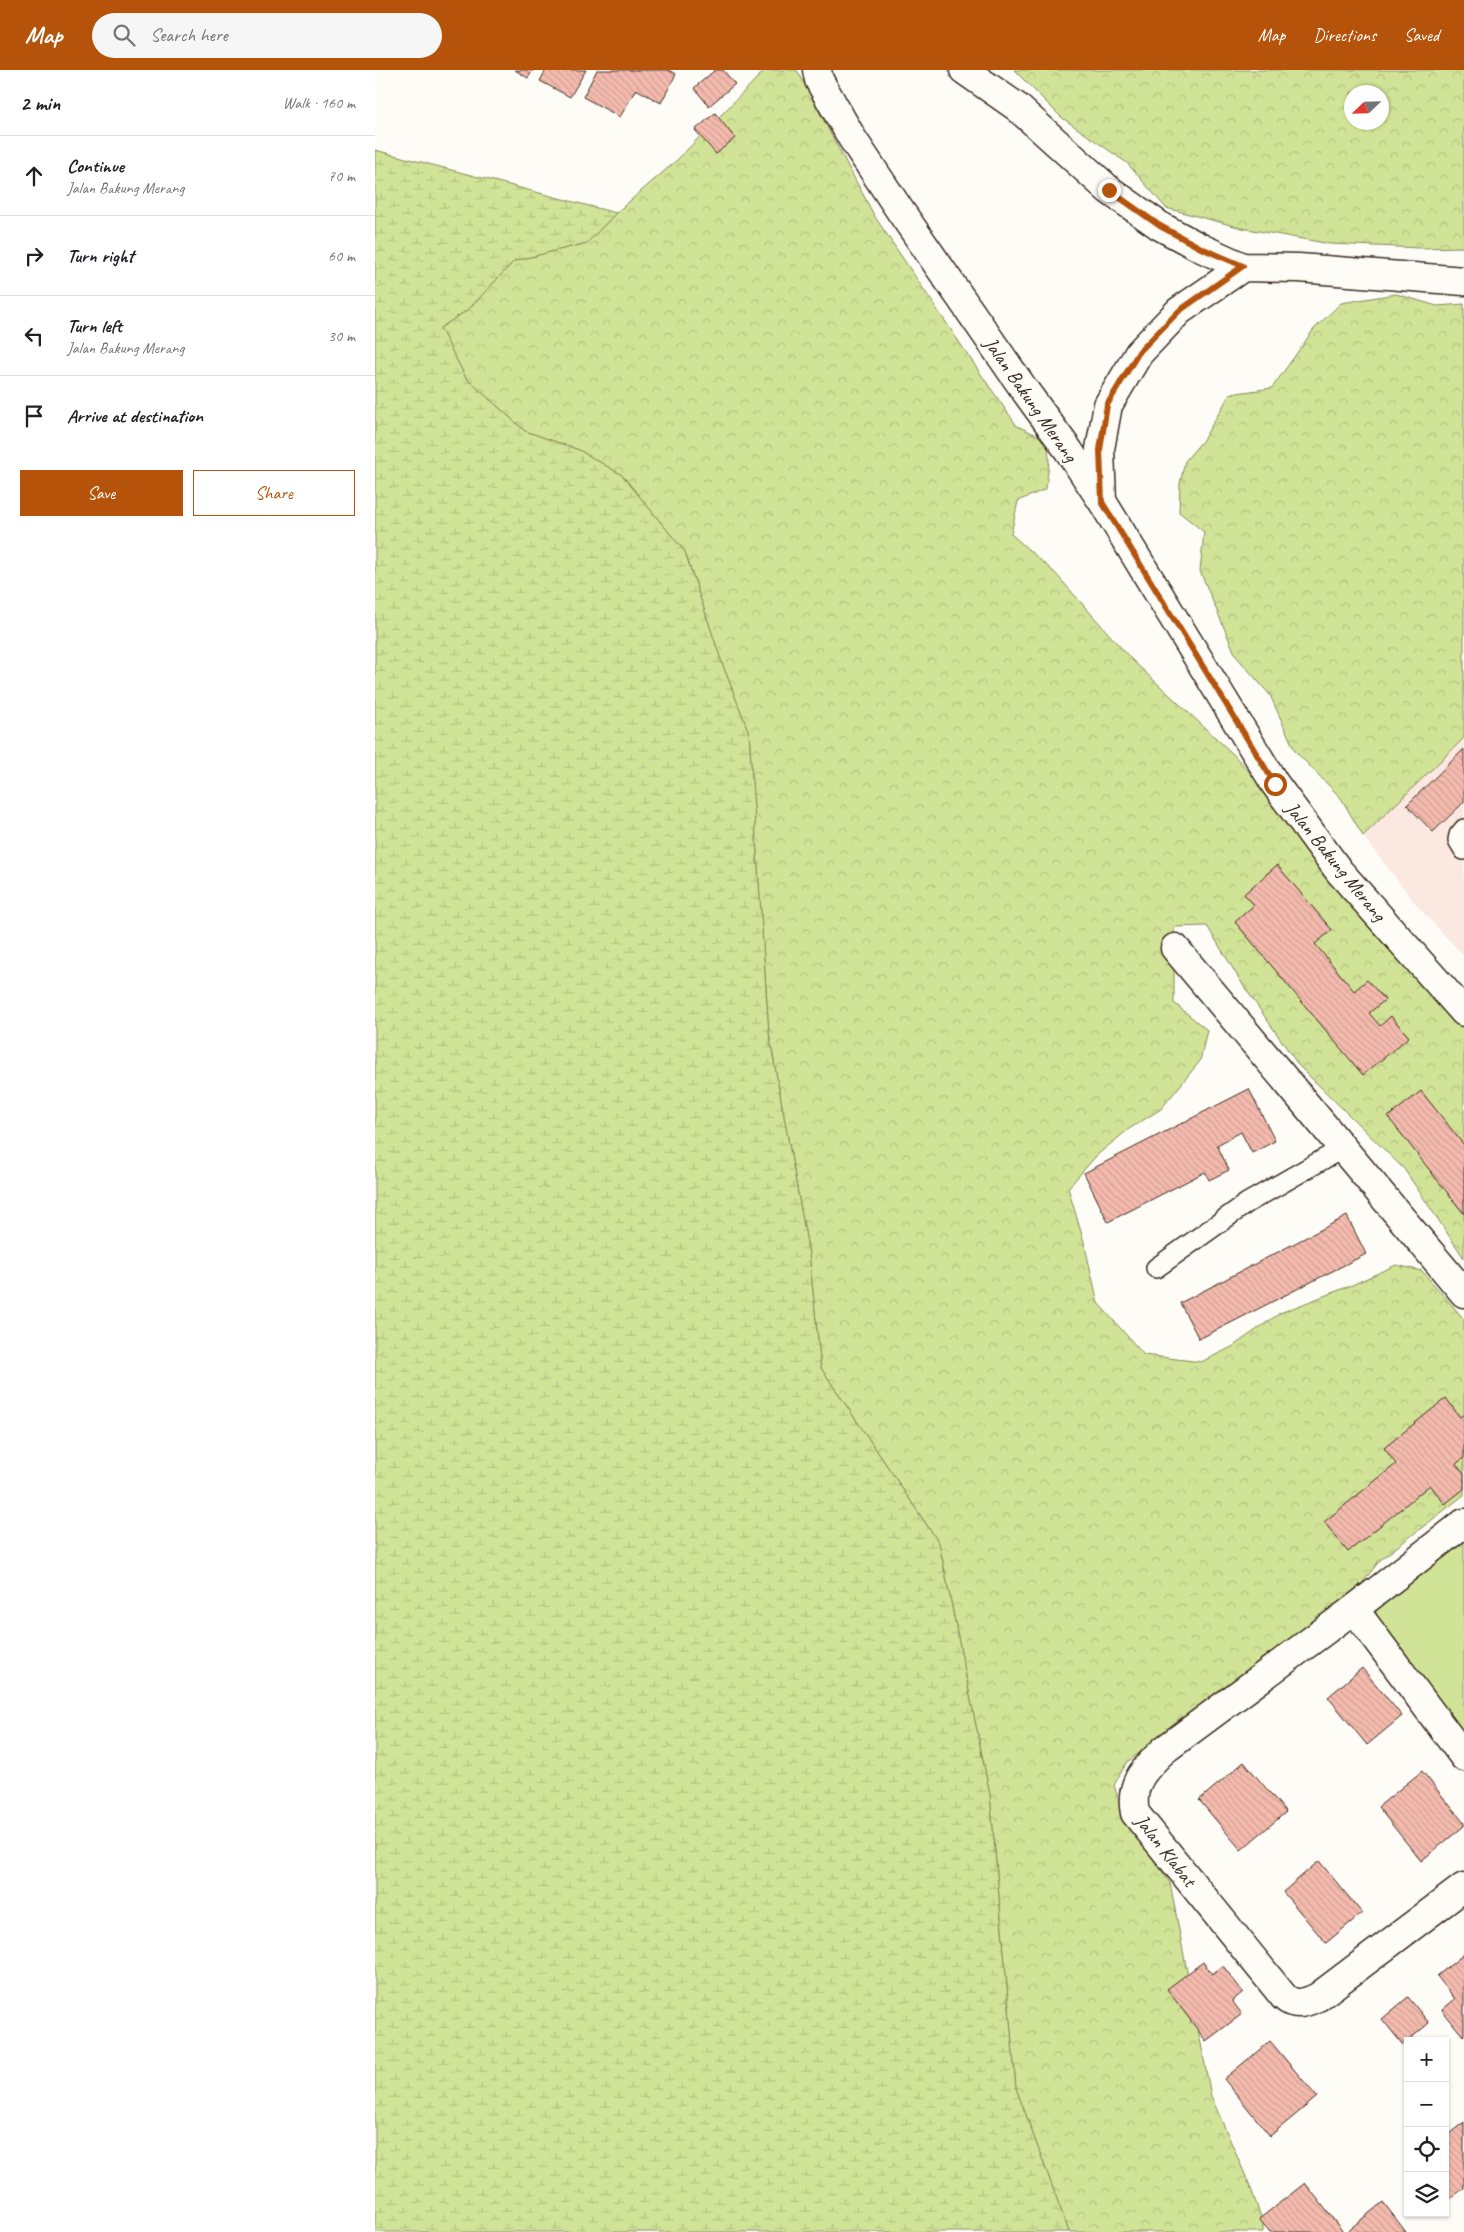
<!DOCTYPE html>
<meta charset="utf-8">
<style>
body{margin:0;font-family:Caveat,sans-serif;background:#f6f6f6;color:#202124}
.controls{position:absolute;right:15px;bottom:15px;display:grid;overflow:hidden;border-radius:0px;box-shadow:0 1px 4px #0004}
.controls button{width:45px;height:45px;display:grid;place-items:center;padding:0;border:0;border-bottom:1px solid #e0e0e0;background:#fff;color:#202124;font:25px sans-serif}
.compass{position:absolute;left:969px;top:15px;width:45px;height:45px;border-radius:50%;background:#fff;box-shadow:0 1px 4px #0004;rotate:247deg}
.stop{position:absolute;width:15px;height:15px;margin:-11px;border:4px solid #b45309;border-radius:50%;background:#fff}
.stop.end{background:#b45309;border-color:#fff;box-shadow:0 1px 5px #0008}
.list{margin:0;padding:0;list-style:none}
h2{display:flex;justify-content:space-between;align-items:center;height:65px;margin:0;padding:0 20px;font-size:21px}
h2 small{font-size:16px;font-weight:400;color:#757577}
.list li{display:grid;grid-template-columns:32px 1fr auto;gap:15px;align-items:center;box-sizing:border-box;height:80px;padding:0 20px;border-top:1px solid #e0e0e0}
.list b{display:block;font-size:19px;white-space:nowrap}
.list p{margin:0;font-size:16px;white-space:nowrap;color:#757577}
.list em{font-size:16px;font-style:normal;color:#757577}
.actions{display:flex;gap:10px;padding:15px 20px}
.actions a{flex:1;padding:11px 0;border:1px solid #b45309;border-radius:0px;text-align:center;font-size:18px;color:#b45309}
.actions .main{background:#b45309;color:#fff}
.icon{flex:none;width:28px;height:28px;fill:none;stroke:currentColor;stroke-width:2;stroke-linecap:round;stroke-linejoin:round}
.map{position:relative;flex:none;width:1089px;height:2162px;overflow:hidden}
header{display:flex;align-items:center;gap:30px;box-sizing:border-box;height:70px;padding:0 25px;background:#b45309;color:#fff}
header strong{font-size:24px}
nav{display:flex;gap:28px;margin-inline-start:auto;font-size:18px}
.search{width:350px;height:45px;background:#f6f6f6;display:flex;align-items:center;gap:12px;box-sizing:border-box;padding:0 18px;border-radius:28px;color:#757577;font-size:19px}
main{display:flex}
aside{flex:1;background:#fff}
.map>svg:first-child{display:block}
</style>
<header>
<strong>Map</strong>
<div class="search"><svg class="icon" aria-label="search" viewBox="0 0 24 24"><circle cx="10" cy="10" r="6"/><path d="M15 15l6 6"/></svg>Search here</div>
<nav><a>Map</a><a>Directions</a><a>Saved</a></nav>
</header>
<main>
<aside>
<h2>2 min<small>Walk · 160 m</small></h2>
<ul class="list">
<li><svg class="icon" aria-label="ahead" viewBox="0 0 24 24"><path d="M12 20V5M6 11l6-6 6 6"/></svg><div><b>Continue</b><p>Jalan Bakung Merang</p></div><em>70 m</em></li>
<li><svg class="icon" aria-label="right" viewBox="0 0 24 24"><path d="M7 20v-9h11M14 6l5 5-5 5"/></svg><div><b>Turn right</b></div><em>60 m</em></li>
<li><svg class="icon" aria-label="left" viewBox="0 0 24 24"><path d="M17 20v-9H6M10 6l-5 5 5 5"/></svg><div><b>Turn left</b><p>Jalan Bakung Merang</p></div><em>30 m</em></li>
<li><svg class="icon" aria-label="arrive" viewBox="0 0 24 24"><path d="M6 21V4h12l-3 4 3 4H6"/></svg><div><b>Arrive at destination</b></div></li>
</ul>
<div class="actions"><a class="main">Save</a><a>Share</a></div>
</aside>
<div class="map">
<svg width="1089" height="2162" viewBox="0 0 1089 2162">
<defs>
<pattern id="forest-crowns" width="20" height="18" patternUnits="userSpaceOnUse" patternTransform="scale(1.25)"><rect width="20" height="18" fill="#d1e397"/><path d="M2 6a3 3 0 1 1 6 0M12 15a3 3 0 1 1 6 0" fill="none" stroke="#b4c382"/></pattern>
<pattern id="wetland-marsh" width="20" height="14" patternUnits="userSpaceOnUse" patternTransform="scale(1.25)"><rect width="20" height="14" fill="#d1e397"/><path d="M1 5h8M5 5V1M11 12h8M15 12V8" fill="none" stroke="#b4c382"/></pattern>
<pattern id="building-back-hatch" width="6" height="6" patternUnits="userSpaceOnUse" patternTransform="scale(1.25)"><rect width="6" height="6" fill="#f4baae"/><path d="M-1 5l2 2M0 0l6 6M5-1l2 2" fill="none" stroke="#d2a095"/></pattern>
</defs>
<rect width="100%" height="100%" fill="#fdfcf7"/>
<filter id="ink" filterUnits="userSpaceOnUse"><feTurbulence type="fractalNoise" baseFrequency=".02" numOctaves="2"/><feDisplacementMap in="SourceGraphic" scale="10" xChannelSelector="R" yChannelSelector="G"/><feConvolveMatrix kernelMatrix="1 2 1 2 8 2 1 2 1" color-interpolation-filters="sRGB"/></filter>
<g filter="url(#ink)">
<!-- built -->
<path fill="#fae8e1" d="M 1089,668 L 1089,886 L 1044,838 L 988,766 Z"/>
<!-- green -->
<path fill="#d1e397" stroke="#86865a" d="M 1089,1469 L 1089,1666 L 1001,1546 L 1001,1538 Z"/>
<!-- forest -->
<path fill="url(#forest-crowns)" stroke="#86865a" fill-rule="evenodd" d="M 390,0 L 422,0 L 500,147 L 603,300 L 642,356 L 673,370 L 674,392 L 671,419 L 643,431 L 636,464 L 680,503 L 756,589 L 858,684 L 1089,938 L 1089,1188 L 1029,1099 L 924,996 L 868,915 L 832,856 L 799,857 L 799,933 L 832,960 L 825,991 L 786,1039 L 754,1059 L 722,1085 L 693,1118 L 709,1172 L 723,1233 L 769,1285 L 826,1292 L 857,1277 L 905,1243 L 977,1215 L 1021,1195 L 1047,1201 L 1089,1249 L 1089,1425 L 1005,1490 L 978,1525 L 752,1692 L 739,1715 L 748,1745 L 795,1813 L 836,2026 L 875,2116 L 888,2153 L 888,2162 L 694,2162 L 641,2018 L 615,1725 L 564,1473 L 446,1298 L 434,1184 L 394,964 L 374,663 L 347,593 L 310,482 L 247,405 L 204,380 L 150,361 L 91,308 L 65,258 L 94,239 L 139,191 L 212,173 L 241,143 L 302,90 Z
M 639,0 L 1089,0 L 1089,177 L 1045,178 L 955,174 L 867,158 L 791,138 L 752,93 L 686,47 ZM 976,22 L 1006,22 L 1006,52 L 976,52 Z
M 1021,224 L 1062,236 L 1089,234 L 1089,668 L 988,766 L 966,728 L 920,681 L 895,625 L 861,586 L 825,501 L 829,462 L 804,442 L 805,414 L 810,391 L 828,370 L 855,324 L 897,318 L 939,259 L 966,233 Z"/>
<!-- wetland -->
<path fill="url(#wetland-marsh)" stroke="#86865a" d="M 0,80 L 241,143 L 212,173 L 139,191 L 94,239 L 65,258 L 91,308 L 150,361 L 204,380 L 247,405 L 310,482 L 347,593 L 374,663 L 394,964 L 434,1184 L 446,1298 L 564,1473 L 615,1725 L 641,2018 L 694,2162 L 0,2162 Z"/>
<!-- building -->
<path fill="url(#building-back-hatch)" stroke="#3b2a1e" d="M 140,0 L 158,0 L 153,8 Z
M 171,0 L 211,0 L 195,27 L 165,11 Z
M 222,0 L 293,0 L 301,4 L 286,33 L 261,19 L 245,47 L 208,27 Z
M 340,0 L 348,0 L 360,14 L 334,36 L 319,18 Z
M 340,43 L 360,68 L 341,84 L 320,60 Z
M 1089,679 L 1089,732 L 1058,762 L 1032,735 Z
M 902,795 L 957,860 L 940,874 L 979,921 L 992,910 L 1010,930 L 994,943 L 1005,956 L 1016,946 L 1034,967 L 988,1005 L 860,852 L 879,835 L 869,824 Z
M 874,1019 L 900,1071 L 877,1083 L 866,1062 L 842,1075 L 854,1100 L 834,1110 L 830,1102 L 733,1152 L 709,1103 Z
M 1046,1021 L 1089,1075 L 1089,1144 L 1013,1047 Z
M 972,1146 L 991,1184 L 824,1269 L 805,1233 Z
M 1071,1328 L 1085,1347 L 1089,1344 L 1089,1388 L 1081,1394 L 1089,1404 L 1089,1419 L 1070,1434 L 1055,1415 L 973,1482 L 949,1452 L 1021,1394 L 1009,1378 Z
M 987,1598 L 1027,1646 L 992,1675 L 953,1627 Z
M 869,1692 L 911,1742 L 866,1780 L 824,1730 Z
M 1047,1701 L 1089,1753 L 1089,1756 L 1046,1791 L 1003,1737 Z
M 944,1791 L 987,1843 L 951,1873 L 908,1822 Z
M 1089,1884 L 1089,1965 L 1088,1966 L 1067,1940 L 1080,1929 L 1062,1906 Z
M 828,1892 L 837,1904 L 848,1896 L 868,1922 L 857,1931 L 867,1944 L 831,1971 L 792,1919 Z
M 1033,1927 L 1054,1953 L 1028,1975 L 1007,1949 Z
M 895,1971 L 942,2027 L 895,2066 L 849,2009 Z
M 1089,2052 L 1089,2118 L 1070,2133 L 1070,2067 Z
M 930,2113 L 968,2162 L 895,2162 L 884,2149 Z
M 1008,2132 L 1031,2162 L 971,2162 Z"/>
<g fill="none" stroke-linecap="round" stroke-linejoin="round">
<defs>
<path id="lane" d="M 1089,759 L 1084,765 L 1083,770 L 1089,780
M 781,1198 L 872,1133 L 968,1078"/>
<path id="street" d="M 442,0 L 444,10 L 477,68 L 524,139 L 651,322 L 694,381 L 727,431 L 900,714 L 964,801 L 1089,942
M 589,0 L 642,37 L 734,120 L 785,156 L 826,178 L 868,197 L 924,198 L 1089,211
M 727,431 L 725,379 L 733,335 L 764,283 L 804,241 L 868,197
M 800,878 L 1089,1223
M 1089,1453 L 979,1539 L 789,1680 C 769,1699 754,1714 760,1743 L 909,1927 C 920,1937 930,1933 943,1927 L 1089,1817
M 979,1539 L 1089,1687"/>
</defs>
<!-- lane casing -->
<use href="#lane" stroke="#3b2a1e" stroke-width="22"/>
<!-- street casing -->
<use href="#street" stroke="#3b2a1e" stroke-width="31"/>
<!-- lane -->
<use href="#lane" stroke="#fdfcf7" stroke-width="19"/>
<!-- street -->
<use href="#street" stroke="#fdfcf7" stroke-width="28"/>
</g>
</g>
<g fill="none" stroke-linecap="round" stroke-linejoin="round" filter="url(#ink)">
<!-- route -->
<path stroke="#b45309" stroke-width="6" d="M 734,120 L 785,156 L 826,178 L 868,196 L 804,241 L 764,282 L 732,335 L 725,380 L 727,432 L 900,714"/>
</g>
<g text-anchor="middle" stroke-width="4.5" stroke-linejoin="round" paint-order="stroke">
<!-- street labels -->
<g font-size="20" fill="#3b2a1e" stroke="#fdfcf7">
<text transform="translate(656 329) rotate(55)" y="7">Jalan Bakung Merang</text>
<text transform="translate(961 791) rotate(51)" y="7">Jalan Bakung Merang</text>
<text transform="translate(791 1780) rotate(52)" y="7">Jalan Klabat</text>
</g>
</g>
</svg>
<div class="controls">
<button>+</button>
<button>−</button>
<button><svg class="icon" aria-label="locate" viewBox="0 0 24 24"><circle cx="12" cy="12" r="6"/><path d="M12 2v4M12 18v4M2 12h4M18 12h4"/></svg></button>
<button><svg class="icon" aria-label="layers" viewBox="0 0 24 24"><path d="M12 4l9 5-9 5-9-5zM3 14l9 5 9-5"/></svg></button>
</div>
<svg class="compass" viewBox="-18 -18 36 36"><path d="M0-13l5 13h-10z" fill="#e53935"/><path d="M0 13l5-13h-10z" fill="#757577"/></svg>
<div class="stop" style="left:900px;top:714px"></div>
<div class="stop end" style="left:734px;top:120px"></div>
</div>
</main>
